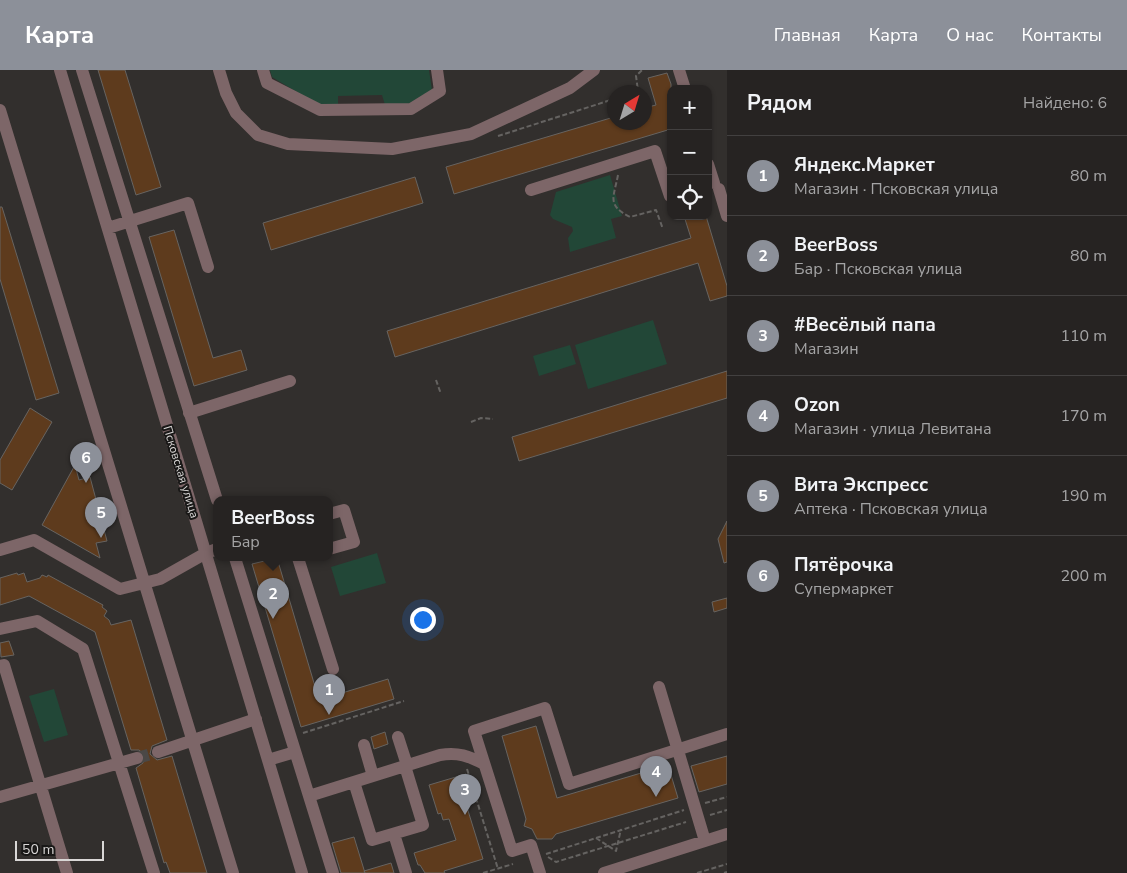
<!DOCTYPE html>
<html lang="ru">
<meta charset="utf-8">
<style>
body{margin:0;font-family:"Nunito Sans",sans-serif;background:#322f2f;color:#f1f3f6}
.controls{position:absolute;right:15px;top:15px;display:grid;overflow:hidden;border-radius:10px;box-shadow:0 1px 4px #0004}
.controls button{width:45px;height:45px;display:grid;place-items:center;padding:0;border:0;border-bottom:1px solid #424040;background:#262322;color:#f1f3f6;font:25px sans-serif}
.compass{position:absolute;left:607px;top:15px;width:45px;height:45px;border-radius:50%;background:#262322;box-shadow:0 1px 4px #0004;rotate:38deg}
.scale{position:absolute;left:15px;bottom:12px;width:89px;box-sizing:border-box;padding-left:5px;border:2px solid #d9d7d6;border-top:0;font-size:14px;line-height:18px;white-space:nowrap;color:#d9d7d6;-webkit-text-stroke:4px #191817;paint-order:stroke}
.you{position:absolute;left:422px;top:549px;width:18px;height:18px;margin:-12px;border:4px solid #fff;border-radius:50%;background:#1a73e8;box-shadow:0 0 0 8px #1a73e833}
.badge{display:grid;place-items:center;width:32px;height:32px;border-radius:50%;background:#8c9099;color:#fff;font-size:16px;font-weight:700}
.pin{position:absolute;translate:-50% -41px;filter:drop-shadow(0 1px 2px #0008)}
.pin::after{content:'';position:absolute;top:26px;width:18px;height:15px;background:inherit;clip-path:polygon(0 0,100% 0,50% 100%)}
.popup{position:absolute;left:213px;top:426px;width:120px;height:65px;box-sizing:border-box;display:grid;place-content:center;border-radius:10px;background:#262322;filter:drop-shadow(0 1px 4px #0005);font-size:16px;white-space:nowrap;color:#a4a4a5}
.popup b{font-size:19px;color:#f1f3f6}
.popup::after{content:'';position:absolute;left:50%;top:100%;margin-left:-10px;border:10px solid transparent;border-top-color:#262322}
.list{margin:0;padding:0;list-style:none}
h2{display:flex;justify-content:space-between;align-items:center;height:65px;margin:0;padding:0 20px;font-size:21px}
h2 small{font-size:16px;font-weight:400;color:#a4a4a5}
.list li{display:grid;grid-template-columns:32px 1fr auto;gap:15px;align-items:center;box-sizing:border-box;height:80px;padding:0 20px;border-top:1px solid #424040}
.list b{display:block;font-size:19px;white-space:nowrap}
.list p{margin:0;font-size:16px;white-space:nowrap;color:#a4a4a5}
.list em{font-size:16px;font-style:normal;color:#a4a4a5}
.icon{flex:none;width:28px;height:28px;fill:none;stroke:currentColor;stroke-width:2;stroke-linecap:round;stroke-linejoin:round}
.map{position:relative;flex:none;width:727px;height:803px;overflow:hidden}
header{display:flex;align-items:center;gap:30px;box-sizing:border-box;height:70px;padding:0 25px;background:#8c9099;color:#fff}
header strong{font-size:24px}
nav{display:flex;gap:28px;margin-inline-start:auto;font-size:18px}
main{display:flex}
aside{flex:1;background:#262322}
.map>svg:first-child{display:block}
</style>
<header>
<strong>Карта</strong>
<nav><a>Главная</a><a>Карта</a><a>О нас</a><a>Контакты</a></nav>
</header>
<main>
<div class="map">
<svg width="727" height="803" viewBox="0 0 727 803">
<rect width="100%" height="100%" fill="#322f2d"/>
<!-- green -->
<path fill="#224737" d="M 270,0 L 429,0 L 432,20 L 408,34 L 385,35 L 382,25 L 338,26 L 338,36 L 320,36 L 272,7 Z
M 610,105 L 622,146 L 611,149 L 616,168 L 570,182 L 568,168 L 573,161 L 572,157 L 553,149 L 550,145 L 556,122 Z
M 653,250 L 667,294 L 588,319 L 575,275 Z
M 570,275 L 576,294 L 539,306 L 533,286 Z
M 377,483 L 386,513 L 340,526 L 331,497 Z
M 54,619 L 68,665 L 44,672 L 29,626 Z"/>
<!-- building -->
<path fill="#5e3b1d" stroke="#676461" d="M 98,0 L 125,0 L 161,117 L 136,125 Z
M 667,3 L 671,14 L 671,59 L 454,124 L 446,97 L 614,47 L 614,52 L 644,52 L 644,38 L 656,35 L 648,8 Z
M 415,107 L 423,133 L 271,180 L 263,153 Z
M 0,137 L 2,137 L 59,323 L 36,330 L 0,209 Z
M 684,146 L 706,146 L 727,216 L 727,226 L 710,231 L 698,193 L 395,287 L 387,261 L 691,168 Z
M 174,160 L 213,288 L 241,280 L 247,300 L 194,316 L 149,167 Z
M 727,301 L 727,328 L 519,391 L 512,367 Z
M 30,338 L 52,352 L 12,420 L 0,413 L 0,390 Z
M 75,395 L 79,410 L 90,407 L 107,471 L 96,473 L 100,488 L 42,455 Z
M 727,451 L 727,492 L 724,493 L 718,469 Z
M 277,488 L 319,630 L 388,609 L 394,629 L 301,657 L 252,494 Z
M 17,503 L 18,505 L 24,503 L 27,512 L 40,508 L 42,505 L 47,507 L 48,505 L 103,535 L 102,537 L 107,541 L 104,546 L 109,550 L 111,555 L 131,550 L 167,670 L 152,676 L 150,684 L 157,690 L 172,686 L 207,803 L 170,803 L 166,792 L 164,793 L 136,698 L 143,693 L 145,685 L 139,680 L 131,680 L 95,562 L 29,526 L 0,535 L 0,508 Z
M 727,528 L 727,538 L 714,542 L 712,532 Z
M 9,571 L 14,585 L 1,587 L 0,573 Z
M 536,656 L 557,728 L 668,695 L 678,728 L 556,764 L 552,769 L 537,769 L 532,759 L 524,756 L 526,749 L 502,666 Z
M 385,662 L 388,674 L 374,679 L 371,667 Z
M 727,686 L 727,714 L 699,722 L 691,696 Z
M 466,704 L 471,729 L 465,731 L 483,789 L 444,801 L 445,803 L 425,803 L 420,795 L 418,795 L 414,783 L 456,770 L 449,749 L 443,750 L 441,743 L 438,744 L 429,715 Z
M 354,767 L 365,803 L 341,803 L 332,773 Z
M 391,793 L 394,803 L 365,803 L 364,801 Z"/>
<g fill="none" stroke-linecap="round" stroke-linejoin="round">
<!-- minor-tunnel -->
<path stroke="#4b4846" stroke-width="12" stroke-dasharray="12 6" stroke-linecap="butt" d="M 137,688 L 158,682"/>
<!-- path -->
<path stroke="#656361" stroke-width="2" stroke-dasharray="5 2.5" stroke-linecap="butt" d="M 634,22 L 638,21 L 636,6 L 642,0
M 498,66 L 614,29
M 618,105 C 614,127 606,135 630,147 L 656,140 L 663,159
M 436,310 L 441,324
M 471,352 L 481,348 L 493,349
M 303,663 L 404,631
M 467,699 L 498,799
M 705,733 L 727,727
M 710,745 L 727,740
M 596,768 L 616,781 L 621,759
M 546,784 L 684,740
M 548,787 L 556,792 L 686,752
M 483,803 L 513,794
M 697,803 L 727,794
M 724,803 L 727,802"/>
<!-- minor -->
<path stroke="#7d6668" stroke-width="12" d="M 60,0 L 302,803
M 82,0 L 217,430
M 219,0 L 226,23 L 236,43 L 258,65 L 288,74 L 392,79 L 471,64 L 570,18 L 594,0
M 263,0 L 267,13 L 320,40 L 411,39 L 440,21 L 437,0
M 679,0 L 685,19
M 0,40 L 233,803
M 708,94 L 714,113
M 719,119 L 727,146
M 531,120 L 655,81 L 670,126
M 108,158 L 188,133 L 208,197
M 189,343 L 290,311
M 329,444 L 344,440 L 354,472 L 329,479
M 0,480 L 34,470 L 120,519 L 160,509 L 206,483 L 217,479
M 235,488 L 309,726
M 298,488 L 333,599
M 0,559 L 37,551 L 83,579 L 154,803
M 0,596 L 4,595 L 67,803
M 659,617 L 705,771
M 398,667 L 407,695
M 364,675 L 373,706
M 158,682 L 256,649
M 268,690 L 295,682
M 354,712 L 372,770 L 423,755 L 405,696
M 0,727 L 137,688
M 394,764 L 406,803
M 333,803 L 309,726 L 440,685 C 458,682 469,686 484,694
M 540,803 L 531,775 L 512,781 L 474,661 L 545,638 L 569,714 L 727,664
M 604,803 L 727,764"/>
</g>
<g text-anchor="middle" stroke-width="4" stroke-linejoin="round" paint-order="stroke">
<!-- street labels -->
<g font-size="12" fill="#d9d7d6" stroke="#191817">
<text transform="translate(181 402) rotate(73)" y="4">Псковская улица</text>
</g>
</g>
</svg>
<div class="controls">
<button>+</button>
<button>−</button>
<button><svg class="icon" aria-label="locate" viewBox="0 0 24 24"><circle cx="12" cy="12" r="6"/><path d="M12 2v4M12 18v4M2 12h4M18 12h4"/></svg></button>
</div>
<svg class="compass" viewBox="-18 -18 36 36"><path d="M0-13l5 13h-10z" fill="#e53935"/><path d="M0 13l5-13h-10z" fill="#a4a4a5"/></svg>
<div class="scale">50 m</div>
<div class="you"></div>
<div class="pin badge" style="left:329px;top:645px">1</div>
<div class="pin badge" style="left:273px;top:549px">2</div>
<div class="popup"><b>BeerBoss</b>Бар</div>
<div class="pin badge" style="left:465px;top:745px">3</div>
<div class="pin badge" style="left:656px;top:727px">4</div>
<div class="pin badge" style="left:101px;top:468px">5</div>
<div class="pin badge" style="left:86px;top:413px">6</div>
</div>
<aside>
<h2>Рядом<small>Найдено: 6</small></h2>
<ul class="list">
<li><span class="badge">1</span><div><b>Яндекс.Маркет</b><p>Магазин · Псковская улица</p></div><em>80 m</em></li>
<li><span class="badge">2</span><div><b>BeerBoss</b><p>Бар · Псковская улица</p></div><em>80 m</em></li>
<li><span class="badge">3</span><div><b>#Весёлый папа</b><p>Магазин</p></div><em>110 m</em></li>
<li><span class="badge">4</span><div><b>Ozon</b><p>Магазин · улица Левитана</p></div><em>170 m</em></li>
<li><span class="badge">5</span><div><b>Вита Экспресс</b><p>Аптека · Псковская улица</p></div><em>190 m</em></li>
<li><span class="badge">6</span><div><b>Пятёрочка</b><p>Супермаркет</p></div><em>200 m</em></li>
</ul>
</aside>
</main>
